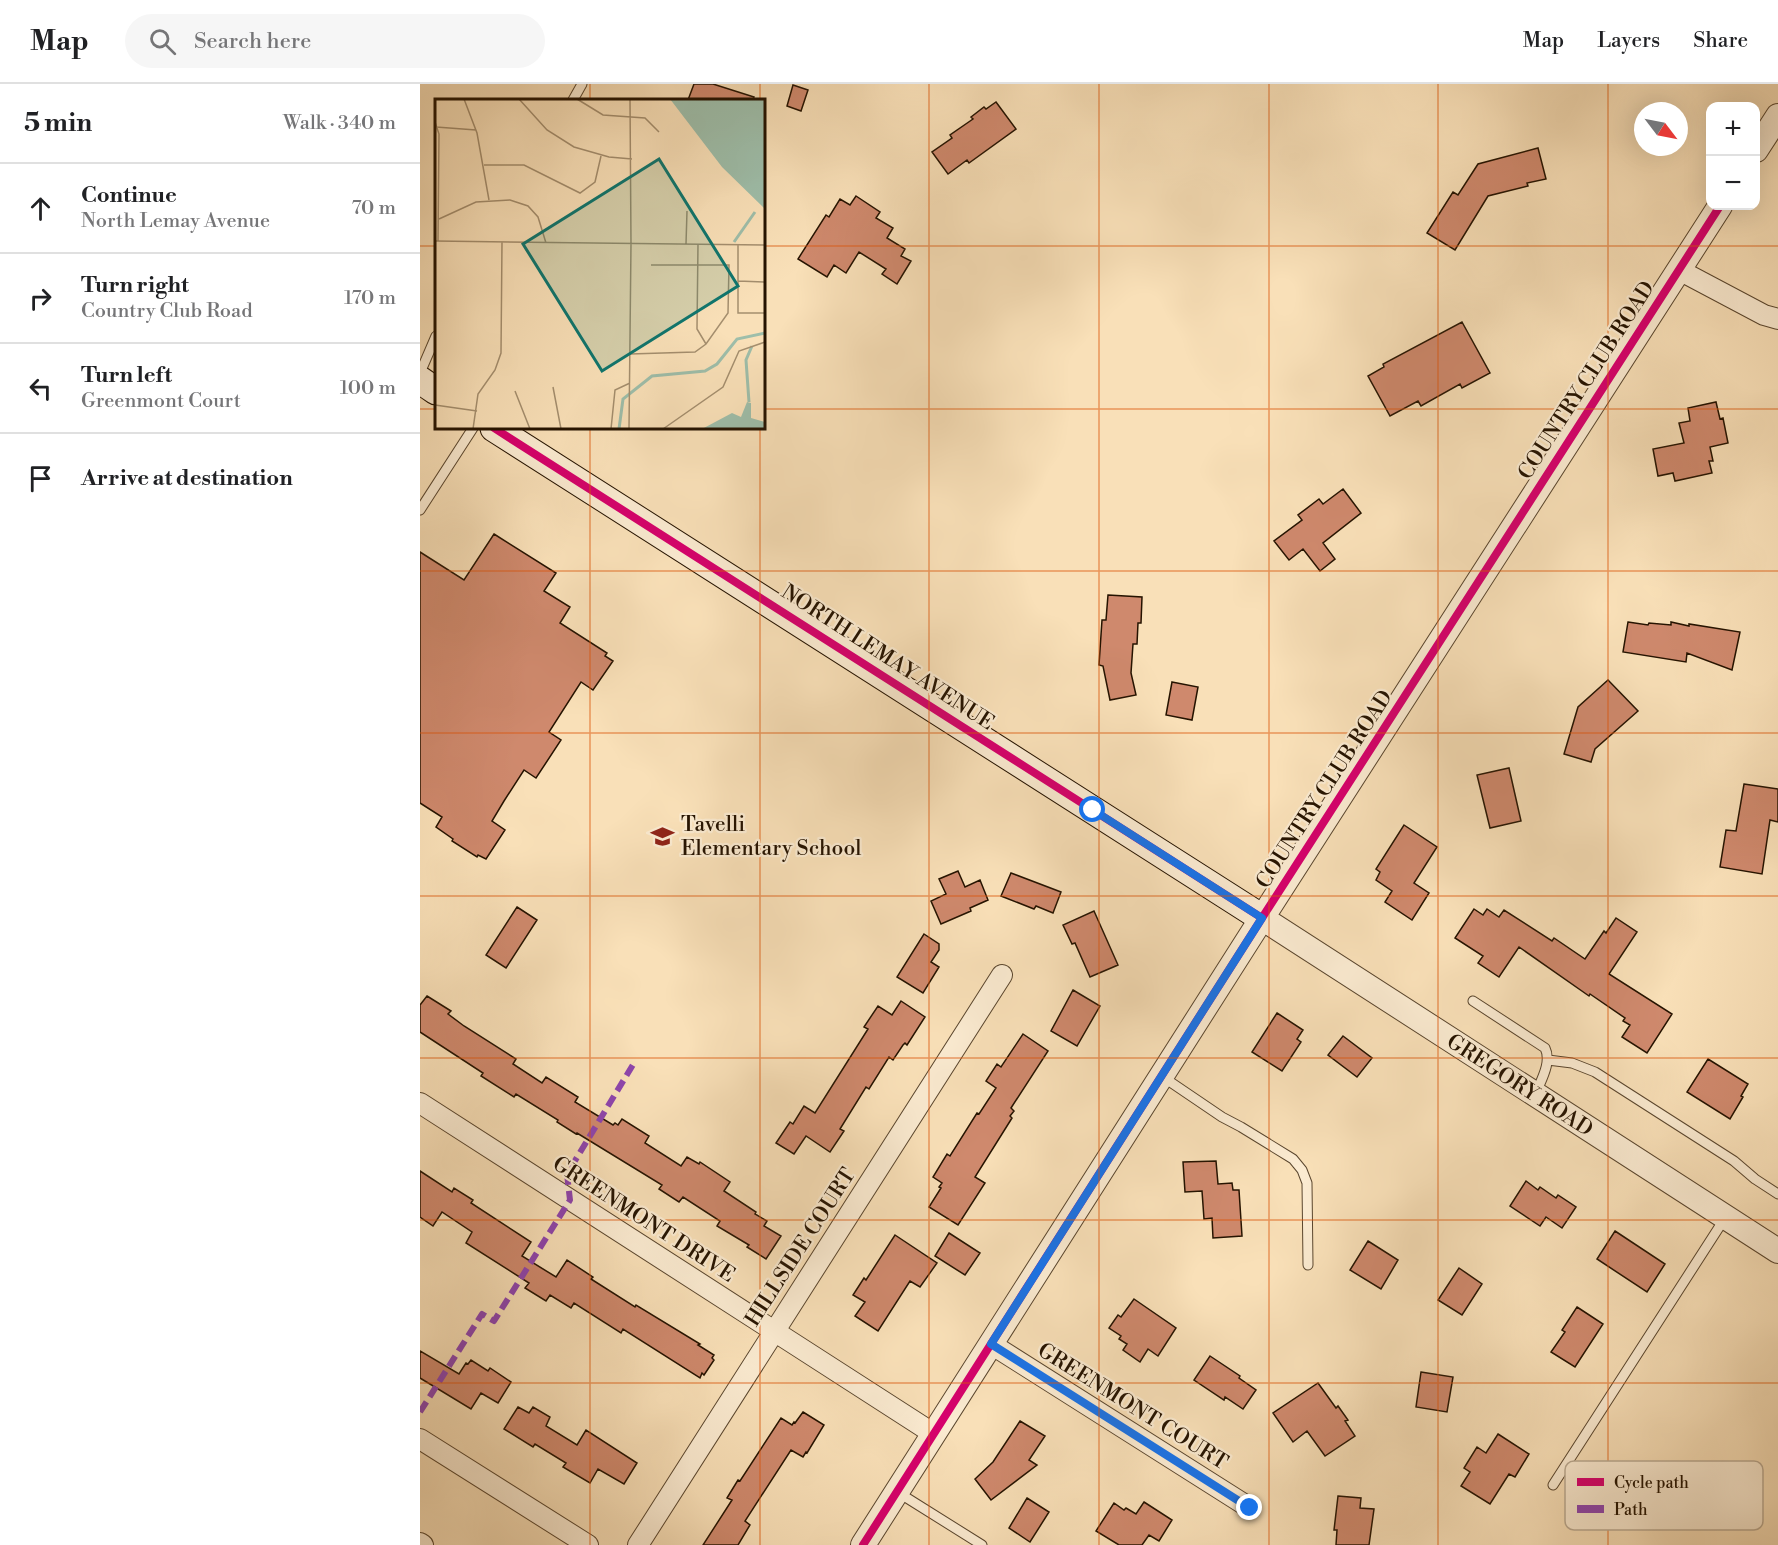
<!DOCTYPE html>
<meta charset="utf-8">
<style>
body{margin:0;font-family:"Libre Bodoni",serif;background:#f6f6f6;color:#202124}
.controls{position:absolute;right:18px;top:18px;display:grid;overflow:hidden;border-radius:12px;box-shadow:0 6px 24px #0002}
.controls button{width:54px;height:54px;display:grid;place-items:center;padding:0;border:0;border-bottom:2px solid #e0e0e0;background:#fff;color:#202124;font:30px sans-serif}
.compass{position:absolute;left:1214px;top:18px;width:54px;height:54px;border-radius:50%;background:#fff;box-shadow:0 6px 24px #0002;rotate:122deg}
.stop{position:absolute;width:18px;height:18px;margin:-14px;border:4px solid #1a73e8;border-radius:50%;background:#fff}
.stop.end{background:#1a73e8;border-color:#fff;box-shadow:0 2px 6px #0008}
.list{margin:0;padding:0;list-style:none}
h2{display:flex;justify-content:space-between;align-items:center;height:78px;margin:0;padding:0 24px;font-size:26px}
h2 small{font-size:20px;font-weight:400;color:#757577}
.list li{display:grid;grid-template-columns:39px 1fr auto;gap:18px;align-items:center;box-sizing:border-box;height:90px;padding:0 24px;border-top:2px solid #e0e0e0}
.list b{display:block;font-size:22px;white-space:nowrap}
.list p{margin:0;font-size:20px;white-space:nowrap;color:#757577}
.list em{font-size:20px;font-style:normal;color:#757577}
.icon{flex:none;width:33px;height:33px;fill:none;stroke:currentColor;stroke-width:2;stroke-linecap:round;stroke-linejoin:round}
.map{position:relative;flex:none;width:1358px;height:1461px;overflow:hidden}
header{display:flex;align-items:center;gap:36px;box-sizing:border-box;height:84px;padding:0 30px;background:#fff;border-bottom:2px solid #e0e0e0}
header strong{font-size:28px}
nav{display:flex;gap:33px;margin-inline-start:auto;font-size:21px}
.search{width:420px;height:54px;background:#f6f6f6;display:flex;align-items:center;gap:15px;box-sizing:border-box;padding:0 21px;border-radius:33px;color:#757577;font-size:22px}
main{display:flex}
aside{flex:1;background:#fff}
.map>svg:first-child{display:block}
</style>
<header>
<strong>Map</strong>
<div class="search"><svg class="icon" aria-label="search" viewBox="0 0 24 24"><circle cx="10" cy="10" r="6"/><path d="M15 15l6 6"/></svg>Search here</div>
<nav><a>Map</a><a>Layers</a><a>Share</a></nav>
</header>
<main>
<aside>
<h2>5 min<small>Walk · 340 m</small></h2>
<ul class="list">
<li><svg class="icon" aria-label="ahead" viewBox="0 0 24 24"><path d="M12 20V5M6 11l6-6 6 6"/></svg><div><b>Continue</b><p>North Lemay Avenue</p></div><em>70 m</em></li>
<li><svg class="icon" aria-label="right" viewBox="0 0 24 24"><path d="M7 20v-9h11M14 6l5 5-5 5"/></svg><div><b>Turn right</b><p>Country Club Road</p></div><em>170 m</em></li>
<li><svg class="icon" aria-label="left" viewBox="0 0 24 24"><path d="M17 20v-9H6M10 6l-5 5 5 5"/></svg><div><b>Turn left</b><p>Greenmont Court</p></div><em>100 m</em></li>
<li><svg class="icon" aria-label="arrive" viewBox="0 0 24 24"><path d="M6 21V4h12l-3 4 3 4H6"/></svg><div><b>Arrive at destination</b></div></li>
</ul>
</aside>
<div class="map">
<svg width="1358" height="1461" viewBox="0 0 1358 1461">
<rect width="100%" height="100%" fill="#f9e0b8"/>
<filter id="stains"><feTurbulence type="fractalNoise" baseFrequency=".00333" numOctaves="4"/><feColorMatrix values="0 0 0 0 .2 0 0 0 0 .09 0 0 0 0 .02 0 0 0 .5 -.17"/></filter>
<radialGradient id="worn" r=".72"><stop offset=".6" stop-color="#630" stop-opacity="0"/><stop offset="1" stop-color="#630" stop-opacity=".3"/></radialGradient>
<!-- building -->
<path fill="#cf896d" stroke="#251300" stroke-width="1.5" d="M 274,0 L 293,0 L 334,13 L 333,16 L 268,16 Z
M 373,1 L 388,6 L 381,27 L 367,22 Z
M 576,18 L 596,45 L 549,79 L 547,76 L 528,90 L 512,68 L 532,54 L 530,51 L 553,35 L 551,33 L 564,23 L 566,25 Z
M 1118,64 L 1126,95 L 1107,99 L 1108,102 L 1068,112 L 1035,166 L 1007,149 L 1033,108 L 1038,111 L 1058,80 Z
M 436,112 L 460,128 L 456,134 L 473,144 L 467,154 L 485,165 L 481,172 L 491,177 L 477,200 L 462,190 L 466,185 L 439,168 L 426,189 L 414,181 L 407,193 L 378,175 L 406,131 L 409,133 L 420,115 L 430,121 Z
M 1042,238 L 1070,289 L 1042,304 L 1040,300 L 1001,322 L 998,317 L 970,332 L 948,292 L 964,283 L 963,280 Z
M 1296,318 L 1300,335 L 1303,334 L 1308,359 L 1290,363 L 1293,377 L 1289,377 L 1292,389 L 1255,397 L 1253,389 L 1238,392 L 1233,365 L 1264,359 L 1259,339 L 1270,337 L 1268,324 Z
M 923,405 L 941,429 L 903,459 L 915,475 L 900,487 L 883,465 L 869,476 L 854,457 L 882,436 L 878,431 L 899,415 L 903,420 Z
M 74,450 L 136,489 L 124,507 L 150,523 L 140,539 L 187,569 L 185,572 L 193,577 L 173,606 L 161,598 L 129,648 L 141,656 L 116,694 L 104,686 L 84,717 L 72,737 L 85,746 L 66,775 L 58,771 L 57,773 L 32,757 L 33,755 L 16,743 L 22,733 L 0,719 L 0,468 L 44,496 Z
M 688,511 L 722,513 L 721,539 L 718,539 L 717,560 L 713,560 L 711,589 L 716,611 L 690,616 L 683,582 L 679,581 L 682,536 L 686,536 Z
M 1208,538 L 1228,541 L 1229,539 L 1251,541 L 1251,538 L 1269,542 L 1269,540 L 1320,548 L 1312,586 L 1267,569 L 1266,578 L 1203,568 Z
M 1188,596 L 1218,627 L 1175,665 L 1171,678 L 1144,670 L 1158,623 Z
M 752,598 L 778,603 L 772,636 L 746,631 Z
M 1089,684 L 1101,737 L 1070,744 L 1057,691 Z
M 1324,700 L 1358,705 L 1358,738 L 1350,736 L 1342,790 L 1300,783 L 1306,746 L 1316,747 Z
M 984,741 L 1017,763 L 994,799 L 1009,809 L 992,836 L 965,818 L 972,807 L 956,796 L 960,788 L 956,785 Z
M 538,787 L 545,803 L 560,796 L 568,816 L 550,824 L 551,827 L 521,840 L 511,817 L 526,810 L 519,795 Z
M 591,789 L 641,808 L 633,829 L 616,822 L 614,825 L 581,812 Z
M 97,823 L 117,836 L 86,884 L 66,871 Z
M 1054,825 L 1063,831 L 1067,825 L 1079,833 L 1084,826 L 1132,857 L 1134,854 L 1165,875 L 1184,847 L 1186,849 L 1196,834 L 1217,848 L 1189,890 L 1252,930 L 1227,969 L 1202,953 L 1210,941 L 1203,937 L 1205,934 L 1170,910 L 1169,912 L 1099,863 L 1079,893 L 1058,879 L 1063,872 L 1035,854 Z
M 674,827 L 698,881 L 670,893 L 655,859 L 652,860 L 643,841 Z
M 504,850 L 519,860 L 519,866 L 511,878 L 519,883 L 503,909 L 477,893 Z
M 653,906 L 680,922 L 657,962 L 631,947 Z
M 7,912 L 31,927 L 28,930 L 44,942 L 96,975 L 93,980 L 122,999 L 126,993 L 158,1013 L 155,1018 L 193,1041 L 195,1039 L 198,1041 L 202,1035 L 229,1052 L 225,1059 L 261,1082 L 267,1073 L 279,1080 L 280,1078 L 310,1098 L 304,1107 L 336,1128 L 335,1130 L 347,1137 L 344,1142 L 361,1152 L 346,1175 L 327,1163 L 329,1161 L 297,1142 L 300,1137 L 263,1113 L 259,1118 L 239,1105 L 242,1101 L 157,1049 L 156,1050 L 137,1038 L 138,1036 L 96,1010 L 94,1013 L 61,992 L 63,989 L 0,948 L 0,921 Z
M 481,917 L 505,933 L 487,961 L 485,959 L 483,961 L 473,976 L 469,973 L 449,1005 L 446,1003 L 420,1045 L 424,1047 L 410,1068 L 386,1052 L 374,1070 L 356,1059 L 370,1038 L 373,1040 L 384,1022 L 395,1029 L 448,945 L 444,943 L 458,922 L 472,931 Z
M 857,929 L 883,946 L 877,955 L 881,958 L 862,987 L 832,968 Z
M 603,950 L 628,967 L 591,1024 L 594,1027 L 590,1032 L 592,1034 L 555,1093 L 565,1099 L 538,1141 L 509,1123 L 521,1104 L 519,1103 L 522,1099 L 513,1093 L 527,1070 L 530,1072 L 557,1029 L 559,1030 L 576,1004 L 566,997 L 577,980 L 581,983 Z
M 923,952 L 952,974 L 937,993 L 908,971 Z
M 1288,975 L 1328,1000 L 1321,1012 L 1323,1013 L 1310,1035 L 1267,1008 Z
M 796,1077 L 798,1100 L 812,1099 L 813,1106 L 819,1106 L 822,1152 L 793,1154 L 792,1134 L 784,1135 L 782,1107 L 765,1108 L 763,1078 Z
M 0,1087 L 32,1108 L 34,1104 L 53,1116 L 51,1119 L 111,1158 L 102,1172 L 136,1193 L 147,1176 L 173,1193 L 171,1195 L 215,1223 L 216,1221 L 280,1260 L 278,1261 L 294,1271 L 292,1274 L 294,1276 L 284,1291 L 282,1289 L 280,1294 L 203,1245 L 201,1249 L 154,1219 L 151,1224 L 130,1211 L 126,1217 L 105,1204 L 109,1199 L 46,1159 L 52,1148 L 22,1128 L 13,1142 L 0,1133 Z
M 1106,1097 L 1118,1106 L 1120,1103 L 1136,1114 L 1138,1111 L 1156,1123 L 1142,1144 L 1126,1133 L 1120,1142 L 1090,1122 Z
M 1195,1147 L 1245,1180 L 1227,1208 L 1177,1175 Z
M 529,1149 L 560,1169 L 545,1191 L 515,1172 Z
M 475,1151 L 517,1179 L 500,1203 L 490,1197 L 458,1247 L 435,1232 L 445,1218 L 433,1211 L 444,1194 L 446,1196 Z
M 948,1157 L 978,1176 L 961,1205 L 930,1186 Z
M 1039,1184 L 1062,1200 L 1042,1231 L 1018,1216 Z
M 714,1215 L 756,1244 L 738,1272 L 728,1265 L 720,1278 L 703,1266 L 707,1260 L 699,1255 L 701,1252 L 689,1244 L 698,1231 L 701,1233 Z
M 1157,1223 L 1183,1240 L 1155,1283 L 1131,1268 L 1145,1248 L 1142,1246 Z
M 0,1267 L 39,1290 L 46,1279 L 48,1280 L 51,1276 L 68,1287 L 70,1284 L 91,1298 L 78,1319 L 61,1309 L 51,1325 L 0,1294 Z
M 790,1272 L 820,1292 L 819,1294 L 836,1306 L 823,1325 L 805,1313 L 804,1316 L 774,1296 Z
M 1001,1288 L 1033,1293 L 1027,1328 L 996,1323 Z
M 898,1299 L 916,1324 L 918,1322 L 928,1336 L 925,1337 L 935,1352 L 905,1372 L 887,1347 L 873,1358 L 853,1329 Z
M 98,1323 L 109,1329 L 113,1323 L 130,1333 L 126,1342 L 157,1361 L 166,1346 L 217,1379 L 204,1400 L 178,1385 L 170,1399 L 143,1383 L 146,1379 L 115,1360 L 113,1363 L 84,1345 Z
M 383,1328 L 404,1341 L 387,1369 L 386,1368 L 383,1373 L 371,1366 L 325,1437 L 330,1441 L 318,1461 L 283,1461 L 312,1416 L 307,1414 L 318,1396 L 320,1397 L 361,1334 L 372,1341 L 374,1338 L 375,1339 Z
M 600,1337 L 625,1352 L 609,1376 L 617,1381 L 571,1416 L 555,1395 L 573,1378 Z
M 1078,1350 L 1109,1370 L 1095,1393 L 1089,1390 L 1070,1420 L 1041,1402 L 1050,1388 L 1044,1384 L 1057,1363 L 1066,1369 Z
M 918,1412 L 941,1414 L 940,1424 L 954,1425 L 949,1461 L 916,1461 L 917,1446 L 914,1446 Z
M 607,1414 L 629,1428 L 610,1458 L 589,1444 Z
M 724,1418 L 752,1436 L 739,1457 L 729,1451 L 722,1461 L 699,1461 L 676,1447 L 694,1419 L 704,1426 L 706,1424 L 716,1430 Z"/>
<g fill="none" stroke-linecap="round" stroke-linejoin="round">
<defs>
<path id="service" d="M 153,16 L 162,0
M 0,289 L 16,252
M 0,426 L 53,344
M 1053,917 L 1125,964 C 1132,978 1121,996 1116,1009
M 1128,976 L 1152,979 L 1175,988 L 1314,1077 L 1335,1095 L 1358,1110
M 743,993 L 802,1033 L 821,1043 L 873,1075 L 882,1086 L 887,1099 L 888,1181
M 1133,1401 L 1305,1134
M 479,1409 L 562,1461"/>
<path id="minor" d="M 1259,186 L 1344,231 L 1358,235
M 0,1019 L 514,1350
M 571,1260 L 830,1424
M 0,1355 L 168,1461
M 0,1459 L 3,1461
M 218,1461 L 582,891"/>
<path id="tertiary" d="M 1336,66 L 1358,32
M 842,834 L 1358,1167
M 443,1461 L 842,834 L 1300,122"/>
<path id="secondary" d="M 0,296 L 16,307
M 74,344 L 842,834"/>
</defs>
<!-- service casing -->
<use href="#service" stroke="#5a462e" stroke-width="11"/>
<!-- minor casing -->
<use href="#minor" stroke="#5a462e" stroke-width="22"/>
<!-- tertiary casing -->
<use href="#tertiary" stroke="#5a462e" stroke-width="26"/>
<!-- secondary casing -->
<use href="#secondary" stroke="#251300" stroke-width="29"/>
<!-- service -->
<use href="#service" stroke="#fbebd1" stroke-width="9"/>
<!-- minor -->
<use href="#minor" stroke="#fbebd1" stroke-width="20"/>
<!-- tertiary -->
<use href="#tertiary" stroke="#fbebd1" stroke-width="24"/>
<!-- secondary -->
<use href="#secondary" stroke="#fbebd1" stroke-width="27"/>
<!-- quiet -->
<path stroke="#8e44ad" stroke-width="6" stroke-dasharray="12 6" stroke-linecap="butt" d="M 0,1328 L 62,1230 L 74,1237 L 150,1116 L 147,1090 L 214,979"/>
<defs>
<path id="cycleway" d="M 74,344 L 842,834
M 443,1461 L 842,834 L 1300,122"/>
</defs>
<!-- cycleway casing -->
<use href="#cycleway" stroke="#fbebd1" stroke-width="11"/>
<!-- cycleway -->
<use href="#cycleway" stroke="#d6006c" stroke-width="8"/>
</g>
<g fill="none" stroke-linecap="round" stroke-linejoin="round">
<!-- route -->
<path stroke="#1a73e8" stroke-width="8" d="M 673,726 L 842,834 L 571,1260 L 830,1424"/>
</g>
<!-- grid -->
<path fill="none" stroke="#de560b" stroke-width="1.5" stroke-opacity="0.55" d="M 170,0 L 170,16M 340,0 L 340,16M 509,0 L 509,1461M 679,0 L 679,1461M 849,0 L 849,1461M 1018,0 L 1018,1461M 1188,0 L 1188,1461M 0,162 L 16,162M 344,162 L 1358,162M 0,325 L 16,325M 344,325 L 1358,325M 170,344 L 170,1461M 340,344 L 340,1461M 0,487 L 1358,487M 0,649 L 1358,649M 0,812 L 1358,812M 0,974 L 1358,974M 0,1136 L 1358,1136M 0,1299 L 1358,1299"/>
<!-- icons -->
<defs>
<symbol id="school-bare" viewBox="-9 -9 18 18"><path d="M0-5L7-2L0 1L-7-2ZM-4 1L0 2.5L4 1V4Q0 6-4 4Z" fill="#8f2418" stroke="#fbebd1" stroke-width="2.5" paint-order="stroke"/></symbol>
</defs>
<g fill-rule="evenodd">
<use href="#school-bare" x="226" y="736" width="33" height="33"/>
</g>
<g text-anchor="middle" stroke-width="4.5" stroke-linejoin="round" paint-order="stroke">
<!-- street labels -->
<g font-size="21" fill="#251300" stroke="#fbebd1">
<text transform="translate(1166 296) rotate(-57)" y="7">COUNTRY CLUB ROAD</text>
<text transform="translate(468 573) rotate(33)" y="7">NORTH LEMAY AVENUE</text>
<text transform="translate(904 705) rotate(-57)" y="7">COUNTRY CLUB ROAD</text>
<text transform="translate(1100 1001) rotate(33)" y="7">GREGORY ROAD</text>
<text transform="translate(224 1135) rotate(33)" y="7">GREENMONT DRIVE</text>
<text transform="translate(380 1163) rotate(-57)" y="7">HILLSIDE COURT</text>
<text transform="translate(713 1322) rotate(32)" y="7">GREENMONT COURT</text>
</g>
<!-- poi labels -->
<g font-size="21" fill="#251300" stroke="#fbebd1" text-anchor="start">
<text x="261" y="747">Tavelli<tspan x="261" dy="24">Elementary School</tspan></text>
</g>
</g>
<!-- overview -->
<g transform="translate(15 15)">
<rect width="330" height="330" fill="#f9e0b8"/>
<path d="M 235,0 L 330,0 L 330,110 L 287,68 ZM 312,303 L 316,304 L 316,319 L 330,323 L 330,330 L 267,330 L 297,314 L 306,318 Z" fill="#9ebeaa"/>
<path fill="none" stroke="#9ebeaa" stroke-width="3" d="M 299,143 L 320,113M 314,303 L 311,261 L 317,247M 184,330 L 188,300 L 217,277 L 270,272 L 282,265 L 302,240 L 330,234"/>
<path fill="none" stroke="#a48e6e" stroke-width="1.5" d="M 29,0 L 42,34 L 54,101M 84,0 L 112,31 L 139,48 L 174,58 L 197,60M 142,0 L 168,16 L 210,19 L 224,33M 195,0 L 196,145M 0,23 L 4,35 L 3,142M 1,28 L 41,31M 49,66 L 89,66 L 145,94 L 160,83 L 166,57M 4,120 L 41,103 L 75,101 L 93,107 L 103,118 L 111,144M 0,142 L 330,146M 251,145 L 252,112M 263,145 L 262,230 L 271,245M 303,146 L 303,214 L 330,214M 303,182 L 330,183M 195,255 L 260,253 L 271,245 L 293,214 L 294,166 L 216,166M 118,288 L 126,330M 80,292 L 95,330M 0,306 L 42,312M 38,330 L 43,295 L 60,271 L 66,254 L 67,143M 176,330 L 180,291 L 195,284M 194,330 L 196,145M 228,330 L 288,288 L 304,252 L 330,243"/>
<path fill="#0f766e" fill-opacity="0.15" stroke="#0f766e" stroke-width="3" d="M 224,60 L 303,187 L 167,272 L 88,145 Z"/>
<rect width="330" height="330" fill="none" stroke="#251300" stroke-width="3"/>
</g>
<!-- legend -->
<rect x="1145" y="1377" width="198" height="69" rx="9" fill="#fbebd1" stroke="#bbaa92" stroke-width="1.5"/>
<rect x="1157" y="1394" width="27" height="8" fill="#d6006c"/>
<rect x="1157" y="1421" width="27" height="8" fill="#8e44ad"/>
<g font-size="16" fill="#251300">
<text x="1194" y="1404">Cycle path</text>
<text x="1194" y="1431">Path</text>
</g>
<rect width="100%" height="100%" filter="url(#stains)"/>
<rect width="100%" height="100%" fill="url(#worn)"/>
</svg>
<div class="controls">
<button>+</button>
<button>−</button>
</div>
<svg class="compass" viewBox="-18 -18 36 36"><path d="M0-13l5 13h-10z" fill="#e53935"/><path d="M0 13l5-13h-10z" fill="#757577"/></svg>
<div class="stop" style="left:673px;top:726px"></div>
<div class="stop end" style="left:830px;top:1424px"></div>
</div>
</main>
